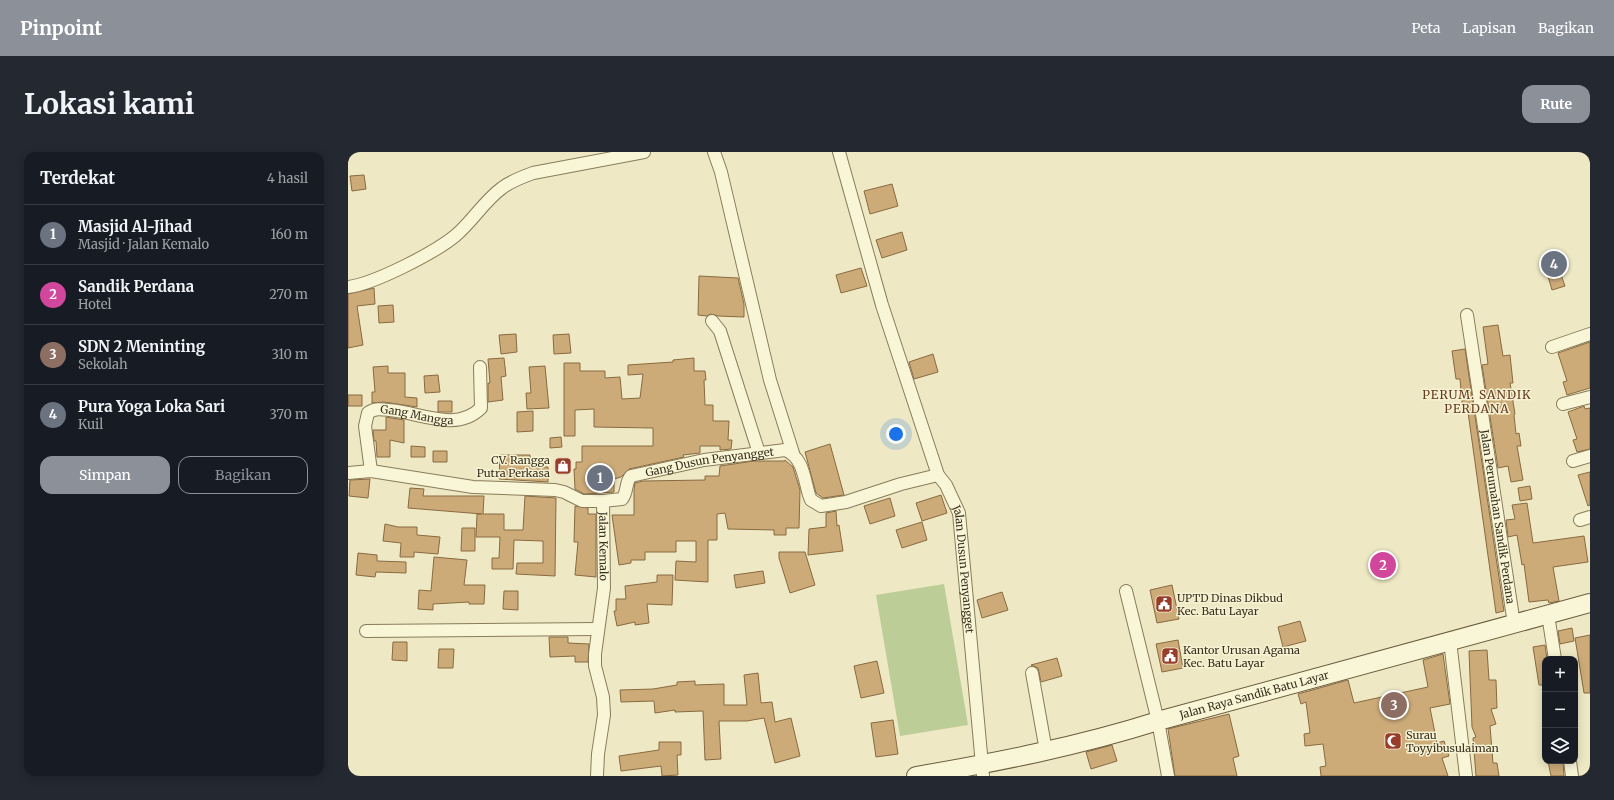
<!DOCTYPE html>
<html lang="id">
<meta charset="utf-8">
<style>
body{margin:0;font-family:Merriweather,serif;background:#242831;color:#f1f3f6}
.controls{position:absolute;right:12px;bottom:12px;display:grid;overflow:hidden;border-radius:8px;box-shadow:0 2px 10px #0003}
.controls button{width:36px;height:36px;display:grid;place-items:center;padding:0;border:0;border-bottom:1px solid #363941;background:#171b24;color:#f1f3f6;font:20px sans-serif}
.you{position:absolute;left:548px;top:282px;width:14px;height:14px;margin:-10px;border:3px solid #fff;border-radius:50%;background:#1a73e8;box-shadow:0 0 0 6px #1a73e833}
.badge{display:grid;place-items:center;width:26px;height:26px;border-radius:50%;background:#8c9099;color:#fff;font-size:13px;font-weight:700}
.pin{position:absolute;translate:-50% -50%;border:2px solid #fff;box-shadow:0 1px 4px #0006}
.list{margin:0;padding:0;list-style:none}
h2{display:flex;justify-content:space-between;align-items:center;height:52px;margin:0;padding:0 16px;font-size:17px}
h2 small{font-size:13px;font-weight:400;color:#9ea1a6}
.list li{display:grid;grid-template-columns:26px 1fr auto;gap:12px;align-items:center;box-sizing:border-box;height:60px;padding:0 16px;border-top:1px solid #363941}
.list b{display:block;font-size:15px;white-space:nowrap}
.list p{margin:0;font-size:13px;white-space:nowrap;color:#9ea1a6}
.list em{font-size:13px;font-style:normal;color:#9ea1a6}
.actions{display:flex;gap:8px;padding:12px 16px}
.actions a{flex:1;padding:9px 0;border:1px solid #8c9099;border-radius:12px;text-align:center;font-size:14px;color:#8c9099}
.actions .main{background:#8c9099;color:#fff}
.icon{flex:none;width:22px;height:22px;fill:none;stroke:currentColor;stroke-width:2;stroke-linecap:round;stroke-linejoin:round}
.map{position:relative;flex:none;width:1242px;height:624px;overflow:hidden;border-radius:12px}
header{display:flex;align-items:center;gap:24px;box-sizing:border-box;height:56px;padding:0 20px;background:#8c9099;color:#fff}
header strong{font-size:19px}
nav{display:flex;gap:22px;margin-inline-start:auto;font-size:14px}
.intro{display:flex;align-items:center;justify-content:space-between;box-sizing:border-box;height:96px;padding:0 24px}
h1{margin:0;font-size:28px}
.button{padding:10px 18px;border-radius:12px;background:#8c9099;color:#fff;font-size:14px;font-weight:700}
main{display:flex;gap:24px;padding:0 24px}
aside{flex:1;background:#171b24;border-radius:12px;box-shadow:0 2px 10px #0003}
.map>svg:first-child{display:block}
</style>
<header>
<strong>Pinpoint</strong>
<nav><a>Peta</a><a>Lapisan</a><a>Bagikan</a></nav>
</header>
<div class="intro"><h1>Lokasi kami</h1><a class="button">Rute</a></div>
<main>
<aside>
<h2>Terdekat<small>4 hasil</small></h2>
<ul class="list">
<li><span class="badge" style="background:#6b7280">1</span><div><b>Masjid Al-Jihad</b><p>Masjid · Jalan Kemalo</p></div><em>160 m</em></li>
<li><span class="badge" style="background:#d1479c">2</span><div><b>Sandik Perdana</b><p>Hotel</p></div><em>270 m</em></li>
<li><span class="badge" style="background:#8d6e63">3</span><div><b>SDN 2 Meninting</b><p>Sekolah</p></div><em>310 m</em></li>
<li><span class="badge" style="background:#6b7280">4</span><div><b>Pura Yoga Loka Sari</b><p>Kuil</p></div><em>370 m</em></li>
</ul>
<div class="actions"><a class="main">Simpan</a><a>Bagikan</a></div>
</aside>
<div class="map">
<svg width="1242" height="624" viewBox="0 0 1242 624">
<rect width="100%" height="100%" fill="#eee9c4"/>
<!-- green -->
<path fill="#bdcd97" d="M 596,432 L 620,573 L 552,584 L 528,443 Z"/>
<!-- building -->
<path fill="#cdab79" stroke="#886a40" d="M 16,23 L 18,37 L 4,39 L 2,24 Z
M 544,32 L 550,54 L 522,62 L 516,39 Z
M 554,80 L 559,98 L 534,106 L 528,88 Z
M 513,116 L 519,134 L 493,141 L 488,123 Z
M 1211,117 L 1217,134 L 1204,138 L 1199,121 Z
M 351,124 L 390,126 L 396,152 L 396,165 L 370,164 L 363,162 L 359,164 L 350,163 Z
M 26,136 L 27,152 L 9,154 L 15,193 L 0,196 L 0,142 Z
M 45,153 L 46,170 L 31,171 L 30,154 Z
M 1150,173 L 1155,204 L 1162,203 L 1165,231 L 1162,231 L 1167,262 L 1166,263 L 1168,282 L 1171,281 L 1173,294 L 1169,294 L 1175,328 L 1163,330 L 1160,314 L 1150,316 L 1134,213 L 1140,212 L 1135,175 Z
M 168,182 L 169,200 L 153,202 L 151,183 Z
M 221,182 L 223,201 L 206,202 L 205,183 Z
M 1242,190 L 1242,236 L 1219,243 L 1215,230 L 1219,229 L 1210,201 Z
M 1117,197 L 1156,459 L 1148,461 L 1120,260 L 1115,261 L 1112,227 L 1108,227 L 1104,199 Z
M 585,202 L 590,220 L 566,227 L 561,210 Z
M 156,206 L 158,224 L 153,225 L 155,248 L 140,250 L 140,231 L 142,231 L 140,207 Z
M 346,206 L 346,219 L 357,219 L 358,228 L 356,228 L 357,253 L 365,253 L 365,269 L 381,269 L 380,288 L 384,288 L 383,297 L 372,298 L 372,294 L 352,294 L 352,301 L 335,303 L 336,305 L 281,317 L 273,325 L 263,328 L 266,329 L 266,340 L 236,342 L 227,337 L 226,317 L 228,317 L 228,310 L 234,310 L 234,294 L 305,294 L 305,276 L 246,275 L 246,257 L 227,258 L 227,284 L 216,284 L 216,211 L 232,211 L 232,219 L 257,219 L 257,226 L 272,225 L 274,247 L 292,246 L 295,222 L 280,223 L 280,213 L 325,210 L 325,208 Z
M 40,214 L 40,221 L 57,221 L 57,245 L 69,246 L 69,255 L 36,250 L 24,251 L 24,240 L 27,240 L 25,215 Z
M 197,214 L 201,256 L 179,257 L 178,241 L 183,241 L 181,215 Z
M 90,223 L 92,240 L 77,241 L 76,224 Z
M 0,243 L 14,243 L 14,254 L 0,254 Z
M 90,249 L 104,249 L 104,260 L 90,260 Z
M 1236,254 L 1237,257 L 1242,256 L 1242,297 L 1229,300 L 1225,288 L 1229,287 L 1220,260 Z
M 185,259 L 185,279 L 169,280 L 169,260 Z
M 38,265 L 56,268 L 56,291 L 42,288 L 42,305 L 29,305 L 28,289 L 26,289 L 25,278 L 38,278 Z
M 213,285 L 214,295 L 202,296 L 202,286 Z
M 482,292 L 496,343 L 475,346 L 468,341 L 457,300 Z
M 63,294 L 77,295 L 77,305 L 63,305 Z
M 85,299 L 99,299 L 99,310 L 85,310 Z
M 152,303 L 182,303 L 183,315 L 200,315 L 200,330 L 151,327 Z
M 437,308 L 445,315 L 452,338 L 451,376 L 438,376 L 438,383 L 426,383 L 426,378 L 380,377 L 377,361 L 369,362 L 369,388 L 360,388 L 360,430 L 327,428 L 328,409 L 348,410 L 348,389 L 328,389 L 328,400 L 297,400 L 297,408 L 283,408 L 283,411 L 271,413 L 264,363 L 286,363 L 286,338 L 287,331 L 295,329 L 357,328 L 357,324 L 371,324 L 372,314 L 406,309 L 437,309 Z
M 1242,320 L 1242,353 L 1240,354 L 1230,323 Z
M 22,327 L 20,346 L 1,344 L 2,328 Z
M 1182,334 L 1184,347 L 1172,349 L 1170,336 Z
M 62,336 L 76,337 L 75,344 L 136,344 L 135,362 L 156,362 L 156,378 L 175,378 L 177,344 L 208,346 L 207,424 L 168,422 L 169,411 L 195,411 L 195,389 L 166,388 L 165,417 L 144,417 L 144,406 L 151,406 L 152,385 L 128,385 L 129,362 L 134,362 L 60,356 Z
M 593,343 L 599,361 L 574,369 L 568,351 Z
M 542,346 L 547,364 L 522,372 L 516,354 Z
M 1179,351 L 1185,391 L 1236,384 L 1240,410 L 1205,415 L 1211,449 L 1201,451 L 1200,448 L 1181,450 L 1176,412 L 1174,413 L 1169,383 L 1160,385 L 1158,368 L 1167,367 L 1164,353 Z
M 227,354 L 240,356 L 240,362 L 248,362 L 248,425 L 227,423 L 230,390 L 226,390 Z
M 488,359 L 489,374 L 491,373 L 495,399 L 460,403 L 461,377 L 478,375 L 478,361 Z
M 574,370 L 579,388 L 554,396 L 548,378 Z
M 37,372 L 50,375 L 69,375 L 69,383 L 92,385 L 90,402 L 66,400 L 66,405 L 52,405 L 53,391 L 35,389 Z
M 114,376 L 127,376 L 127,399 L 113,399 Z
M 431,400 L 457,400 L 467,433 L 442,441 L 431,406 Z
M 10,401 L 29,403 L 29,409 L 58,410 L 58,421 L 28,420 L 27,425 L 8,423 Z
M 86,405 L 119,408 L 116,433 L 137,433 L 136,452 L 121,452 L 121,450 L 85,452 L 85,458 L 70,457 L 71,438 L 83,439 Z
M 415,419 L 417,431 L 388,436 L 386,423 Z
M 309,423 L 325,423 L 324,453 L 299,452 L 301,471 L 287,473 L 287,470 L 269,474 L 266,459 L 268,459 L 268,447 L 278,447 L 277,434 L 309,430 Z
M 824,433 L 831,467 L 809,471 L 802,438 Z
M 156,439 L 170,439 L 170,458 L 155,457 Z
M 654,440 L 660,458 L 634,466 L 629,448 Z
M 952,469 L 958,489 L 935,495 L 930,475 Z
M 1224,476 L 1226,489 L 1212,492 L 1210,479 Z
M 1242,483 L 1242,541 L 1236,541 L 1227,486 Z
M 201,485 L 220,485 L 220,491 L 241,492 L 240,510 L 227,510 L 227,504 L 202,505 Z
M 830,488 L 835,516 L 814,520 L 808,492 Z
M 45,490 L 59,490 L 59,509 L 44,508 Z
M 1197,493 L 1199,507 L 1197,507 L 1197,533 L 1191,533 L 1185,495 Z
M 91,497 L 106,497 L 105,516 L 90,516 Z
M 1139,498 L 1141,528 L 1148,528 L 1149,556 L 1143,557 L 1148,572 L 1142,574 L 1145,611 L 1149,611 L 1151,624 L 1128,624 L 1125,586 L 1128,585 L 1124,575 L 1121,499 Z
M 1095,502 L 1102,552 L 1082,556 L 1089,591 L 1096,589 L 1101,604 L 1094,606 L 1100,624 L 973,624 L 972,615 L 978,614 L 975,592 L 957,594 L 956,582 L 962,581 L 958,550 L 953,552 L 950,542 L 1000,528 L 1006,551 L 1080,535 L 1075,508 Z
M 709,506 L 714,524 L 693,530 L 690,516 L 683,513 Z
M 529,509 L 536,541 L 513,546 L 506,514 Z
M 410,521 L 413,551 L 424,550 L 427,570 L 443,566 L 452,604 L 427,611 L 416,566 L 399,569 L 371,569 L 373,607 L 357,608 L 355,559 L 327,560 L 327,558 L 307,561 L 306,549 L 273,550 L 272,538 L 305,537 L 329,533 L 329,530 L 347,529 L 347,533 L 376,532 L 376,553 L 399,553 L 396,523 Z
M 881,562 L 891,604 L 885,606 L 889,624 L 827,624 L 820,577 Z
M 545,568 L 550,602 L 528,605 L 523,571 Z
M 311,590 L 333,590 L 333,603 L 329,603 L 330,623 L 314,624 L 313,614 L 273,619 L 271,604 L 311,598 Z
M 764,593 L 769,609 L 743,617 L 738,600 Z
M 1200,609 L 1215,609 L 1216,624 L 1203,624 Z"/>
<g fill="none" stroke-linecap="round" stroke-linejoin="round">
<defs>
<g id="minor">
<path d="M 366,0 L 373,20 L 422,228 L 445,301"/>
<path d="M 491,0 L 534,153 L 590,323"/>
<path d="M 0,135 C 26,132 86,101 107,84 C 124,70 136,49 154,36 C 163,29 174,25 185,21 L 296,0"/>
<path id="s1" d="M 1119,163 L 1166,472"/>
<path d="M 364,169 L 372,179 L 411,301"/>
<path d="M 1204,195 L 1242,182"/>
<path d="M 1215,252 L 1242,245"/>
<path d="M 1225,309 L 1242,304"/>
<path id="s2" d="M 23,319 L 17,274 L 20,261 C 27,256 33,257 41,258 C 71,260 108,281 133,256 L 132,215"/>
<path id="s3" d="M 0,321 L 23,319 L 125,335 L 207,338 L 216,340 L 234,349 L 255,349 L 256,436 L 247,502 L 247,514 L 255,545 L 256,563 L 250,602 L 249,624"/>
<path id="s4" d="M 255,349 L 274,347 C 280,340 277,330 283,324 L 356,308 L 437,298 C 455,305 456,326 461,343 L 463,348 L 473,354 L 498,350 L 553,332 L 590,323 L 598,333 L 611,361 L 635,624"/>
<path d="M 1232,368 L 1242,365"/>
<path d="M 778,439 L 810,569 L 820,624"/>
<path d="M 1200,463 L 1207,507"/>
<path d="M 18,479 L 249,477"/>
<path d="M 1102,489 L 1118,624"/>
<path d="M 684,521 L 698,599"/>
<path d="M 1222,609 L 1224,624"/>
</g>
<g id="secondary">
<path id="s5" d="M 568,624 C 650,610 731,594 810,569 L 1242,451"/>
</g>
</defs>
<!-- minor casing -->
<use href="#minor" stroke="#897c5a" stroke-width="14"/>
<!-- secondary casing -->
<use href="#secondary" stroke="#6b5c3d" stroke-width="20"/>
<!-- minor -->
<use href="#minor" stroke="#f9f5d7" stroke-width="12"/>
<!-- secondary -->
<use href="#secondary" stroke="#f9f5d7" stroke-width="18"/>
</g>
<!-- icons -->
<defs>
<symbol id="shop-square" viewBox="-11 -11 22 22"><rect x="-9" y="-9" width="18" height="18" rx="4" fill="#983d2a" stroke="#f6f2d3"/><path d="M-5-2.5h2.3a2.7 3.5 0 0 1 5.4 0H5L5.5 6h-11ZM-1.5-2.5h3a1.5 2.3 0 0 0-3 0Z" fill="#fff"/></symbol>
<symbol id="civic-square" viewBox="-11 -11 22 22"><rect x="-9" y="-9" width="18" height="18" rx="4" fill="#983d2a" stroke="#f6f2d3"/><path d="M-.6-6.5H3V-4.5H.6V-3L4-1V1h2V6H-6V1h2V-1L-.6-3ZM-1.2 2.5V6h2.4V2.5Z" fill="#fff"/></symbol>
<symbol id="mosque-square" viewBox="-11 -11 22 22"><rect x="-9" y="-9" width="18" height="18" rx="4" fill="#983d2a" stroke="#f6f2d3"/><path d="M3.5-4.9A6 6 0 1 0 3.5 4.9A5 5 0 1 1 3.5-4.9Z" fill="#fff"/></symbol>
</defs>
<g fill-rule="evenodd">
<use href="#shop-square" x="205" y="304" width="20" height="20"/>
<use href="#civic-square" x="806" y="442" width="20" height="20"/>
<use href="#civic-square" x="812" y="494" width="20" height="20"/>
<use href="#mosque-square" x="1035" y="579" width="20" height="20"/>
</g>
<g text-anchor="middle" stroke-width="3" stroke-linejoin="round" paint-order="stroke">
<!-- street labels -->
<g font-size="11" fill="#39301e" stroke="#f6f2d3">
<text dy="4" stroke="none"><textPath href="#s2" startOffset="109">Gang Mangga</textPath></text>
<text dy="4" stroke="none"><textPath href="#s4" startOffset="124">Gang Dusun Penyangget</textPath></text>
<text dy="4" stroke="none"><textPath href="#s1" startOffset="204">Jalan Perumahan Sandik Perdana</textPath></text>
<text dy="4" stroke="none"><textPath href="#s3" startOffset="304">Jalan Kemalo</textPath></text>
<text dy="4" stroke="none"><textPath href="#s4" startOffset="492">Jalan Dusun Penyangget</textPath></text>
<text dy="4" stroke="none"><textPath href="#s5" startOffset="348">Jalan Raya Sandik Batu Layar</textPath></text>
</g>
<!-- poi labels -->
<g font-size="11" fill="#39301e" stroke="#f6f2d3" text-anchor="start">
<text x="202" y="312" text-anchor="end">CV. Rangga<tspan x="202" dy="13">Putra Perkasa</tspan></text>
<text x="829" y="450">UPTD Dinas Dikbud<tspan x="829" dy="13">Kec. Batu Layar</tspan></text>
<text x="835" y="502">Kantor Urusan Agama<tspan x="835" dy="13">Kec. Batu Layar</tspan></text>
<text x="1058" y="587">Surau<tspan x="1058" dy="13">Toyyibusulaiman</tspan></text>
</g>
<!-- neighbourhood labels -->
<g font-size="12" letter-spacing="1" fill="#663a1d" stroke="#f6f2d3">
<text x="1129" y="247">PERUM. SANDIK<tspan x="1129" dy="14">PERDANA</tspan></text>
</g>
</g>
</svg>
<div class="controls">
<button>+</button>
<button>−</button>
<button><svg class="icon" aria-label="layers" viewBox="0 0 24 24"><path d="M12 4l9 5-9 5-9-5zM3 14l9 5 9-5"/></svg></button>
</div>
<div class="you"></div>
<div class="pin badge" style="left:252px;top:326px;background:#6b7280">1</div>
<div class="pin badge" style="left:1035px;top:413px;background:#d1479c">2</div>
<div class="pin badge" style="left:1046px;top:553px;background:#8d6e63">3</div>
<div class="pin badge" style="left:1206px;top:112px;background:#6b7280">4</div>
</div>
</main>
